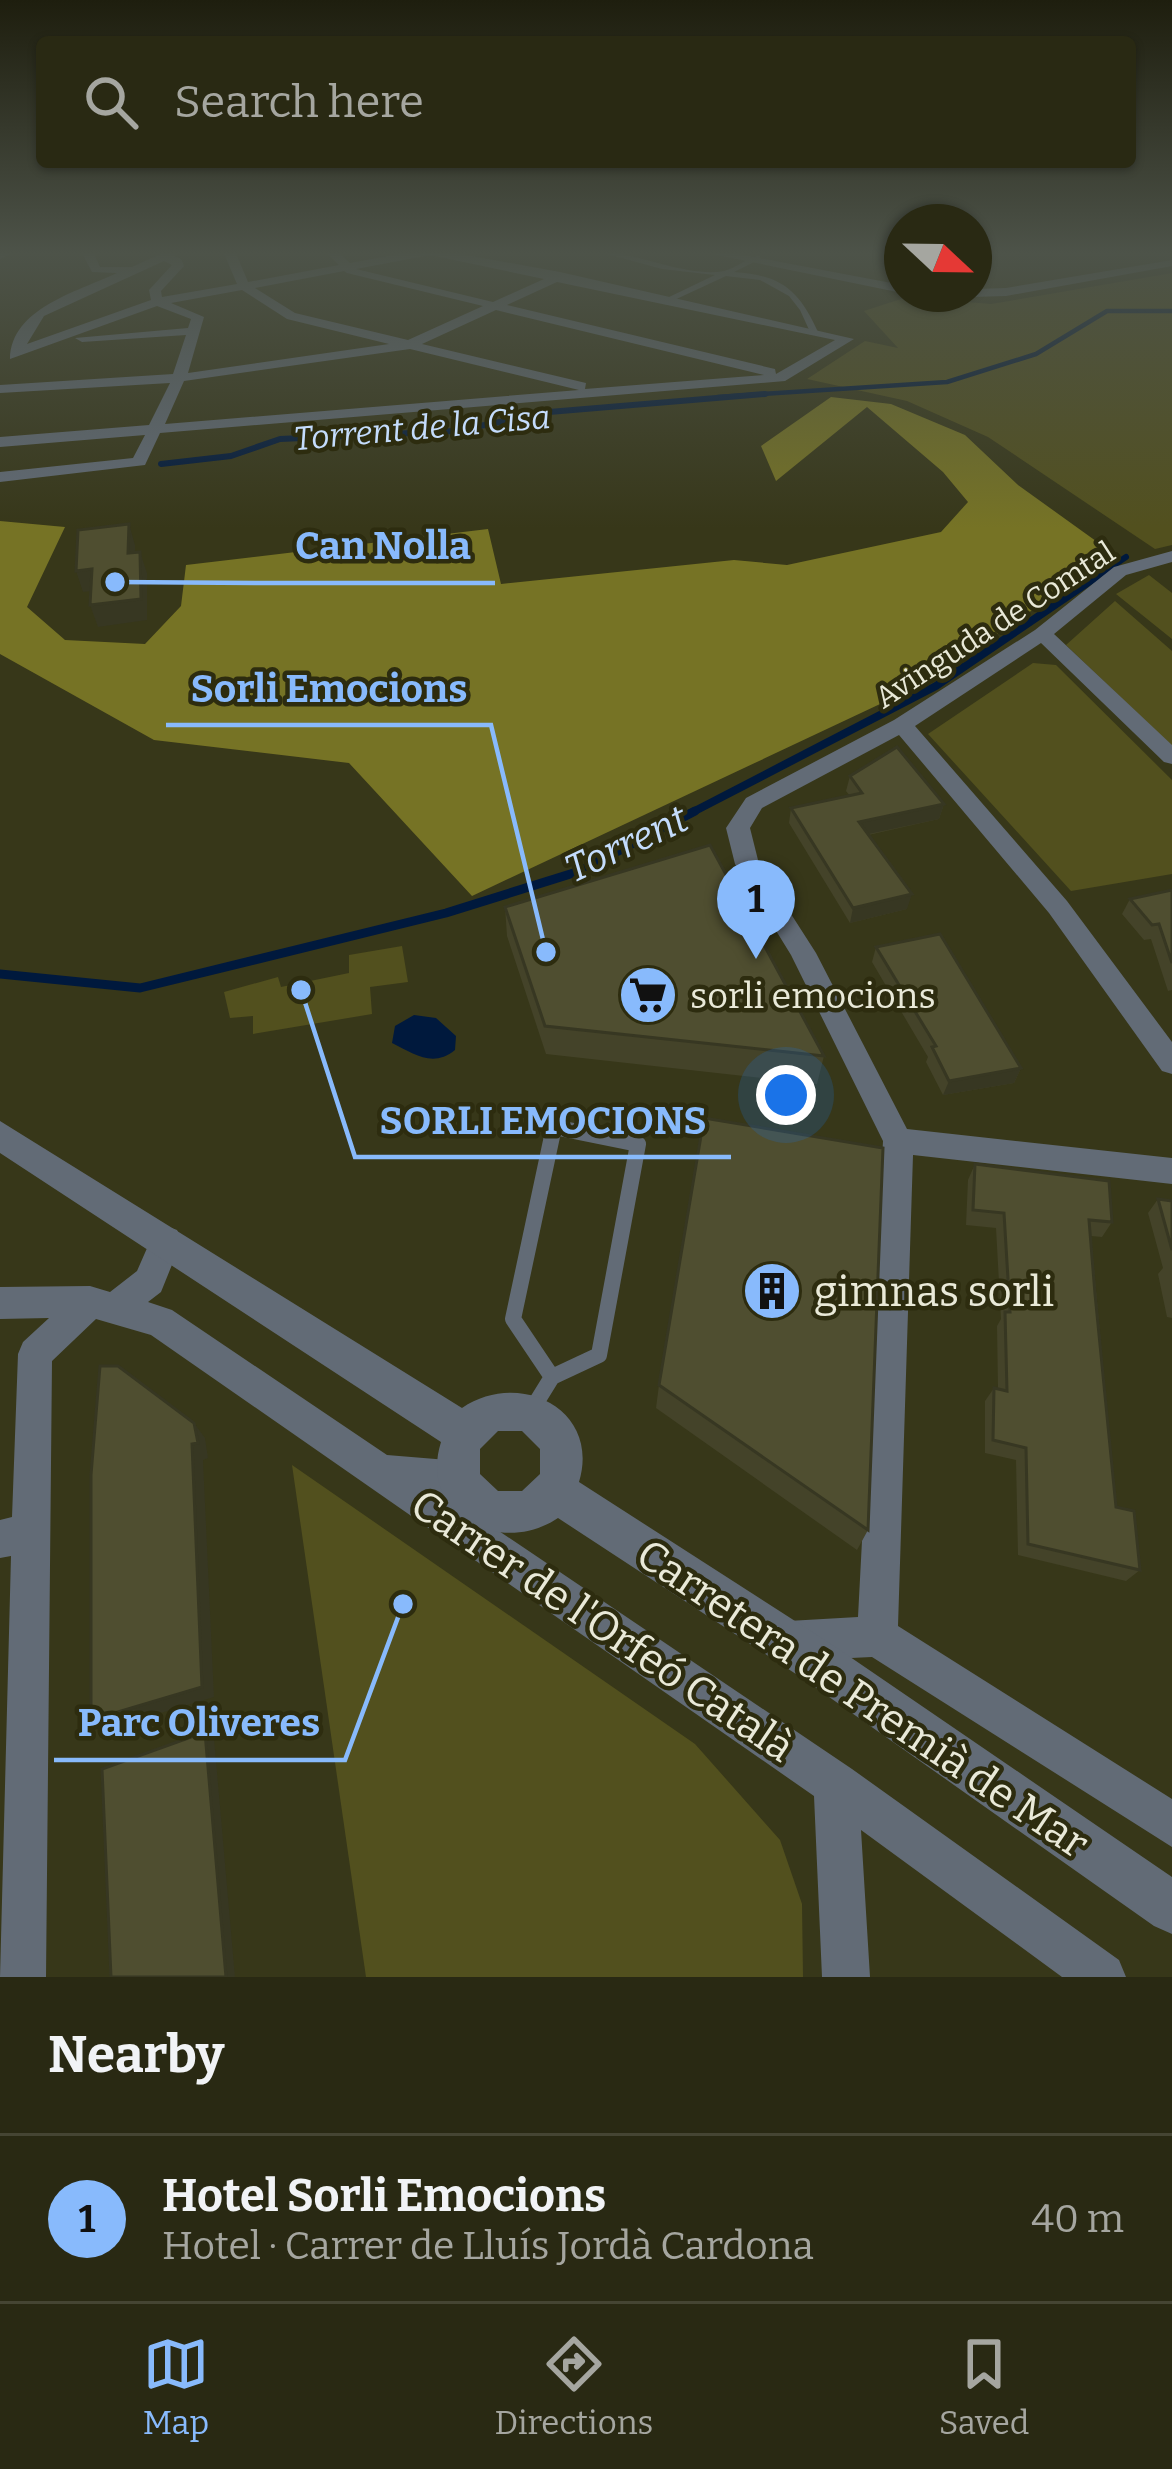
<!DOCTYPE html>
<meta charset="utf-8">
<style>
body{margin:0;font-family:Bitter,serif;background:#31311c;color:#f1f3f6}
.compass{position:absolute;left:884px;top:204px;width:108px;height:108px;border-radius:50%;background:#292913;box-shadow:0 3px 9px #0004;rotate:112deg}
.you{position:absolute;left:786px;top:1095px;width:42px;height:42px;margin:-30px;border:9px solid #fff;border-radius:50%;background:#1a73e8;box-shadow:0 0 0 18px #1a73e833}
.badge{display:grid;place-items:center;width:78px;height:78px;border-radius:50%;background:#88bafc;color:#111;font-size:39px;font-weight:700}
.pin{position:absolute;translate:-50% -99px;filter:drop-shadow(0 3px 6px #0008)}
.pin::after{content:'';position:absolute;top:63px;width:42px;height:36px;background:inherit;clip-path:polygon(0 0,100% 0,50% 100%)}
.list{margin:0;padding:0;list-style:none}
h2{display:flex;justify-content:space-between;align-items:center;height:156px;margin:0;padding:0 48px;font-size:51px}
h2 small{font-size:39px;font-weight:400;color:#a5a6a0}
.list li{display:grid;grid-template-columns:78px 1fr auto;gap:36px;align-items:center;box-sizing:border-box;height:168px;padding:0 48px;border-top:3px solid #454533}
.list b{display:block;font-size:45px;white-space:nowrap}
.list p{margin:0;font-size:39px;white-space:nowrap;color:#a5a6a0}
.list em{font-size:39px;font-style:normal;color:#a5a6a0}
.icon{flex:none;width:66px;height:66px;fill:none;stroke:currentColor;stroke-width:2;stroke-linecap:round;stroke-linejoin:round}
.map{position:relative;flex:none;width:1172px;height:1977px;overflow:hidden}
.search{position:absolute;background:#292913;box-shadow:0 3px 9px #0004;left:36px;right:36px;top:36px;height:132px;display:flex;align-items:center;gap:30px;box-sizing:border-box;padding:0 42px;border-radius:12px;color:#a5a6a0;font-size:45px}
.sheet{height:324px;background:#292913}
nav{display:flex;justify-content:space-around;align-items:center;box-sizing:border-box;height:168px;border-top:3px solid #454533;background:#292913;font-size:33px;color:#a5a6a0}
nav a{display:grid;justify-items:center;gap:6px}
nav .on{color:#88bafc}
.map>svg:first-child{display:block}
</style>
<div class="map">
<svg width="1172" height="1977" viewBox="0 0 1172 1977">
<rect width="100%" height="100%" fill="#373719"/>
<!-- green -->
<path fill="#52501e" d="M 1172,273 L 1172,545 L 1155,549 L 988,437 L 907,401 L 807,379 L 865,341 L 898,348 L 864,311 L 907,297 L 991,304 Z
M 1149,575 L 1172,593 L 1172,639 L 1116,594 Z
M 1115,601 L 1172,651 L 1172,746 L 1066,645 Z
M 1033,663 L 1056,665 L 1172,780 L 1172,874 L 1071,891 L 928,734 Z
M 402,946 L 408,982 L 370,987 L 372,1014 L 253,1034 L 253,1016 L 230,1018 L 224,992 L 278,977 L 281,987 L 349,973 L 349,955 Z
M 292,1465 L 695,1744 L 780,1840 L 802,1904 L 803,1977 L 366,1977 Z"/>
<!-- forest -->
<path fill="#767325" d="M 831,397 L 891,404 L 965,435 L 1018,485 L 1114,554 L 929,681 L 472,896 L 349,763 L 154,740 L 0,654 L 0,521 L 65,527 L 27,607 L 65,640 L 145,644 L 181,606 L 186,565 L 488,529 L 501,584 L 734,560 L 787,565 L 941,532 L 968,502 L 943,472 L 867,407 L 776,481 L 761,446 Z"/>
<!-- water -->
<path fill="#00193d" d="M 414,1015 L 436,1018 L 456,1036 L 455,1050 C 433,1068 414,1054 392,1043 L 395,1026 Z"/>
<g fill="none" stroke-linecap="round" stroke-linejoin="round">
<!-- stream-far3 -->
<path stroke="#00193d" stroke-width="4.5" d="M 718,397 L 947,382 L 1036,354 L 1107,311 L 1172,311"/>
<!-- stream-far2 -->
<path stroke="#00193d" stroke-width="6" d="M 161,464 L 231,456 L 280,439 L 455,431 L 549,412 L 765,394
M 1092,580 L 1126,557"/>
<!-- stream-far1 -->
<path stroke="#00193d" stroke-width="8" d="M 689,814 L 936,686 L 1096,577"/>
<!-- stream -->
<path stroke="#00193d" stroke-width="9" d="M 0,974 L 140,988 L 446,913 L 580,871 L 695,811"/>
<!-- service -->
<path stroke="#626b76" stroke-width="16" d="M 554,1127 L 638,1144 L 599,1355 L 552,1377 L 513,1319 Z
M 531,1411 L 552,1377"/>
<!-- pedestrian -->
<path fill="#626b76" fill-rule="evenodd" d="M 596,251 C 633,251 687,278 724,271 C 736,268 747,258 760,255 L 760,259 L 734,272 C 781,275 799,290 818,332 L 811,334 L 800,310 L 789,296 L 760,280 L 726,276 L 670,302 L 667,298 L 715,275 L 662,269 Z"/>
<!-- minor -->
<path fill="#626b76" fill-rule="evenodd" d="M 81,251 L 93,251 L 100,267 L 132,267 L 167,251 L 182,251 L 174,256 L 181,259 L 184,266 L 161,291 L 162,297 L 237,284 L 223,251 L 235,251 L 248,282 L 339,265 L 325,251 L 337,251 L 350,263 L 415,251 L 444,251 L 560,272 L 854,339 L 785,381 L 160,433 L 145,465 L 0,482 L 0,472 L 133,458 L 145,435 L 0,447 L 0,437 L 149,425 L 170,383 L 0,393 L 0,385 L 173,374 L 186,335 L 82,342 L 75,338 L 188,328 L 191,319 L 157,306 L 10,359 C 11,308 77,292 117,273 L 92,272 ZM 430,255 L 544,279 L 493,302 L 356,269 ZM 164,261 L 172,265 L 149,290 L 151,300 L 27,344 L 44,316 ZM 344,271 L 347,273 L 483,306 L 408,340 L 295,313 L 255,288 ZM 557,282 L 835,340 L 776,374 L 775,369 L 507,305 ZM 242,290 L 287,319 L 389,344 L 188,373 L 204,317 L 171,303 ZM 496,310 L 764,375 L 585,389 L 586,383 L 422,344 ZM 410,349 L 579,390 L 165,424 L 184,381 Z
M 698,251 L 722,251 L 902,285 L 902,293 Z
M 974,251 L 983,251 L 977,254 Z
M 1172,260 L 1172,266 L 1006,296 L 934,298 L 928,294 L 974,294 L 974,289 L 1006,288 Z
M 1172,551 L 1172,562 L 1126,575 L 1054,634 L 1172,745 L 1172,764 L 1164,762 L 1041,643 L 915,726 L 1067,901 L 1172,1042 L 1172,1074 L 1162,1071 L 1049,913 L 899,735 L 762,808 L 750,828 L 759,864 L 816,953 L 907,1129 L 1172,1158 L 1172,1184 L 913,1155 L 898,1626 L 1172,1799 L 1172,1847 L 872,1657 L 788,1661 L 774,1655 L 768,1641 L 774,1627 L 788,1621 L 858,1617 L 883,1141 L 791,955 L 735,864 L 726,828 L 746,798 L 894,720 L 1035,630 L 1114,567 Z
M 166,1226 L 177,1230 L 182,1240 L 161,1292 L 148,1302 L 172,1310 L 387,1455 L 460,1461 L 473,1467 L 479,1480 L 473,1493 L 450,1498 L 852,1769 L 1119,1960 L 1126,1977 L 1062,1977 L 861,1830 L 870,1977 L 822,1977 L 814,1796 L 151,1335 L 96,1319 L 52,1361 L 46,1977 L 0,1977 L 11,1556 L 0,1558 L 0,1520 L 12,1517 L 18,1354 L 23,1342 L 49,1318 L 0,1319 L 0,1287 L 90,1286 L 110,1292 L 137,1271 L 155,1230 Z"/>
<!-- tertiary -->
<path fill="#626b76" fill-rule="evenodd" d="M 0,251 L 17,251 L 0,259 Z
M 0,1121 L 462,1408 C 519,1369 601,1409 579,1482 L 837,1648 L 1172,1877 L 1172,1934 L 1154,1926 L 805,1680 L 558,1518 C 500,1557 418,1515 441,1442 L 0,1153 ZM 498,1431 L 522,1431 L 540,1449 L 540,1474 L 522,1491 L 498,1491 L 480,1474 L 480,1449 Z"/>
</g>
<!-- wall -->
<path fill="#444329" d="M 850,776 L 944,804 L 939,819 L 868,835 L 907,909 L 850,923 L 789,823 L 791,808 L 850,796 L 846,791 Z
M 1172,890 L 1172,990 L 1168,991 L 1151,939 L 1144,940 L 1122,914 L 1130,899 Z
M 505,907 L 824,1056 L 817,1084 L 546,1054 L 507,936 Z
M 876,947 L 1021,1068 L 1014,1083 L 943,1095 L 926,1062 L 928,1057 L 872,962 Z
M 975,1164 L 1112,1222 L 1102,1237 L 1091,1236 L 1116,1507 L 1140,1570 L 1126,1581 L 1018,1555 L 1016,1460 L 985,1453 L 985,1401 L 994,1388 L 998,1388 L 997,1326 L 1001,1319 L 996,1228 L 966,1225 L 968,1180 Z
M 1158,1199 L 1172,1201 L 1172,1318 L 1167,1317 L 1158,1274 L 1163,1268 L 1148,1213 Z
M 659,1385 L 868,1530 L 857,1550 L 656,1408 Z"/>
<!-- shaded-wall -->
<path fill="#373722" d="M 129,524 L 135,545 L 135,574 L 128,553 Z
M 140,552 L 147,573 L 147,620 L 98,627 L 90,605 Z
M 92,569 L 99,590 L 83,592 L 76,571 Z
M 944,804 L 939,819 L 855,837 L 859,822 Z
M 912,894 L 907,909 L 850,923 L 853,908 Z
M 1021,1068 L 1014,1083 L 943,1095 L 949,1081 Z
M 194,1423 L 205,1438 L 208,1458 L 203,1460 L 214,1697 L 107,1729 L 91,1720 L 192,1444 Z
M 205,1732 L 214,1738 L 235,1977 L 226,1977 Z"/>
<!-- building -->
<path fill="#4f4e30" stroke="#373722" stroke-width="3" d="M 129,524 L 128,553 L 140,552 L 141,599 L 90,605 L 92,569 L 76,571 L 78,530 Z
M 897,747 L 944,804 L 859,822 L 912,894 L 853,908 L 791,808 L 862,793 L 850,776 Z
M 710,845 L 824,1056 L 545,1026 L 505,907 Z
M 1172,890 L 1172,963 L 1159,924 L 1152,925 L 1130,899 Z
M 940,934 L 1021,1068 L 949,1081 L 932,1047 L 936,1046 L 876,947 Z
M 704,1118 L 883,1148 L 868,1530 L 659,1385 Z
M 975,1164 L 1109,1181 L 1112,1222 L 1089,1220 L 1095,1294 L 1116,1507 L 1134,1511 L 1140,1570 L 1028,1544 L 1026,1448 L 993,1440 L 994,1388 L 1007,1391 L 1005,1312 L 1010,1312 L 1004,1213 L 973,1210 Z
M 1158,1199 L 1172,1201 L 1172,1250 Z
M 100,1366 L 118,1366 L 194,1423 L 198,1443 L 192,1444 L 202,1687 L 91,1720 L 91,1475 Z
M 205,1732 L 226,1977 L 111,1977 L 102,1769 Z"/>
<!-- sky -->
<linearGradient id="sky" x2="0" y2="1"><stop stop-color="#1e1e0e"/><stop offset="0.48" stop-color="#4d5349"/><stop offset="1" stop-color="#4d5349" stop-opacity="0"/></linearGradient>
<rect width="1172" height="528" fill="url(#sky)"/>
<!-- icons -->
<defs>
<symbol id="supermarket-disc" viewBox="-11 -11 22 22"><circle r="9.5" fill="#88bafc" stroke="#2d2c0f"/><path d="M-6-5.5h2.5l.6 2H6L4.5 2H-2.5L-4.4-4H-6ZM-1.5 3.2a1.3 1.3 0 1 0 .1 0ZM3 3.2a1.3 1.3 0 1 0 .1 0Z" fill="#111"/></symbol>
<symbol id="building-disc" viewBox="-11 -11 22 22"><circle r="9.5" fill="#88bafc" stroke="#2d2c0f"/><path d="M-4-6H4V6H1V3H-1V6H-4ZM-2.5-4.3h1.7v1.8h-1.7ZM.8-4.3h1.7v1.8H.8ZM-2.5-1h1.7V.8h-1.7ZM.8-1h1.7V.8H.8Z" fill="#111"/></symbol>
</defs>
<g fill-rule="evenodd">
<use href="#supermarket-disc" x="615" y="962" width="66" height="66"/>
<use href="#building-disc" x="739" y="1258" width="66" height="66"/>
</g>
<g text-anchor="middle" stroke-width="9" stroke-linejoin="round" paint-order="stroke">
<!-- far-street labels -->
<g font-size="30" fill="#e9e9d8" stroke="#2d2c0f">
<text transform="translate(995 625) rotate(-33)" y="10">Avinguda de Comtal</text>
</g>
<!-- far-water labels -->
<g font-size="33" font-style="italic" fill="#c4dcfc" stroke="#2d2c0f">
<text transform="translate(422 427) rotate(-5)" y="12">Torrent de la Cisa</text>
</g>
<!-- poi labels -->
<g font-size="36" fill="#e9e9d8" stroke="#2d2c0f" text-anchor="start">
<text x="690" y="1008">sorli emocions</text>
</g>
<!-- water labels -->
<g font-size="39" font-style="italic" fill="#c4dcfc" stroke="#2d2c0f">
<text transform="translate(626 843) rotate(-25)" y="14">Torrent</text>
</g>
<!-- near-poi labels -->
<g font-size="42" fill="#e9e9d8" stroke="#2d2c0f" text-anchor="start">
<text x="814" y="1306">gimnas sorli</text>
</g>
<!-- near-street labels -->
<g font-size="42" fill="#e9e9d8" stroke="#2d2c0f">
<text transform="translate(603 1625) rotate(34)" y="15">Carrer de l'Orfeó Català</text>
<text transform="translate(863 1698) rotate(34)" y="15">Carretera de Premià de Mar</text>
</g>
</g>
<!-- callouts -->
<path fill="none" stroke="#88bafc" stroke-width="4.5" d="M115 582L271 583H495M546 952L491 725H166M301 990L355 1157H731M403 1604L345 1760H54"/>
<g fill="#88bafc" stroke="#2d2c0f" stroke-width="4.5">
<circle cx="115" cy="582" r="12"/>
<circle cx="546" cy="952" r="12"/>
<circle cx="301" cy="990" r="12"/>
<circle cx="403" cy="1604" r="12"/>
</g>
<g font-size="39" text-anchor="middle" font-weight="bold" fill="#88bafc" stroke="#2d2c0f" stroke-width="9" stroke-linejoin="round" paint-order="stroke">
<text x="383" y="559">Can Nolla</text>
<text x="329" y="702">Sorli Emocions</text>
<text x="543" y="1134">SORLI EMOCIONS</text>
<text x="199" y="1736">Parc Oliveres</text>
</g>
</svg>
<svg class="compass" viewBox="-18 -18 36 36"><path d="M0-13l5 13h-10z" fill="#e53935"/><path d="M0 13l5-13h-10z" fill="#a5a6a0"/></svg>
<div class="you"></div>
<div class="pin badge" style="left:756px;top:959px">1</div>
<div class="search"><svg class="icon" aria-label="search" viewBox="0 0 24 24"><circle cx="10" cy="10" r="6"/><path d="M15 15l6 6"/></svg>Search here</div>
</div>
<section class="sheet">
<h2>Nearby<small></small></h2>
<ul class="list">
<li><span class="badge">1</span><div><b>Hotel Sorli Emocions</b><p>Hotel · Carrer de Lluís Jordà Cardona</p></div><em>40 m</em></li>
</ul>
</section>
<nav>
<a class="on"><svg class="icon" aria-label="map" viewBox="0 0 24 24"><path d="M3 6l6-2 6 2 6-2v14l-6 2-6-2-6 2zM9 4v14M15 6v14"/></svg>Map</a>
<a><svg class="icon" aria-label="directions" viewBox="0 0 24 24"><path d="M12 3l9 9-9 9-9-9zM9 14v-3h6M13 9l2 2-2 2"/></svg>Directions</a>
<a><svg class="icon" aria-label="saved" viewBox="0 0 24 24"><path d="M7 4h10v16l-5-4-5 4z"/></svg>Saved</a>
</nav>
